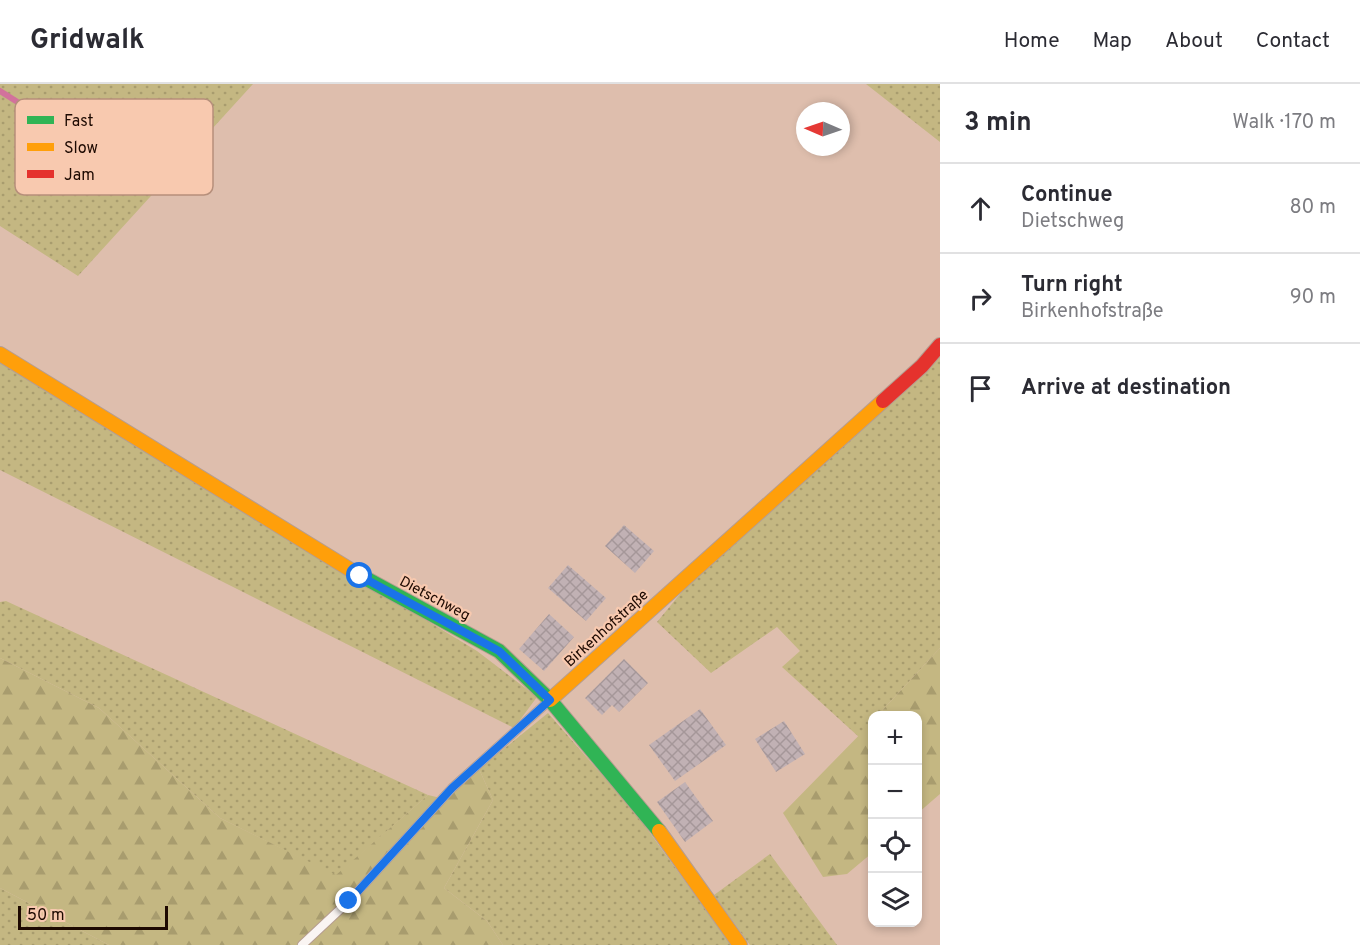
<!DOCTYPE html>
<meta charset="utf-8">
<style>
body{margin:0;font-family:Overpass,sans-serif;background:#f2f2f3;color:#2b2b33}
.controls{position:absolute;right:18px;bottom:18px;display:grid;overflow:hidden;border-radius:12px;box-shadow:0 3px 9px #0003}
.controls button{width:54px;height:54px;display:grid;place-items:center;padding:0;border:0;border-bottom:2px solid #e1e1e2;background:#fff;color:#2b2b33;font:30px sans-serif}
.compass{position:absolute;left:796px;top:18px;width:54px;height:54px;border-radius:50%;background:#fff;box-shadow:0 3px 9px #0003;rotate:272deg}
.scale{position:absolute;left:18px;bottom:15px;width:150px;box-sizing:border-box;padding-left:6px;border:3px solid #1d0901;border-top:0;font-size:16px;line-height:21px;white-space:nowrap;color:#1d0901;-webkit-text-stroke:4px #f8c9af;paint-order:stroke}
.stop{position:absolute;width:18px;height:18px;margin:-14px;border:4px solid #1a73e8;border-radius:50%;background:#fff}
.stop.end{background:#1a73e8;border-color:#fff;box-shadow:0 2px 6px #0008}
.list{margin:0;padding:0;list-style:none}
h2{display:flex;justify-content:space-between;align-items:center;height:78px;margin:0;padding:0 24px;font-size:26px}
h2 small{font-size:20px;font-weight:400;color:#7c7c81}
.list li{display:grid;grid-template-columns:39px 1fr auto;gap:18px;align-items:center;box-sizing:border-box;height:90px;padding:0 24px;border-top:2px solid #e1e1e2}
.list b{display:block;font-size:22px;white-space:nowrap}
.list p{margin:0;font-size:20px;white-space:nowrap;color:#7c7c81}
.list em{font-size:20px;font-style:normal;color:#7c7c81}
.icon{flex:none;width:33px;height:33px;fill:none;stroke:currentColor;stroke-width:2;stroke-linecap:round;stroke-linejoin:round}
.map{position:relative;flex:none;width:940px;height:861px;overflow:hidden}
header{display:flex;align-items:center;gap:36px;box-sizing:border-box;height:84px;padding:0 30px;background:#fff;border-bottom:2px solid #e1e1e2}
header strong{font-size:28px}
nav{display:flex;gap:33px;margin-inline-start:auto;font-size:21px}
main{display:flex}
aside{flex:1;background:#fff}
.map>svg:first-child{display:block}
</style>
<header>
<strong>Gridwalk</strong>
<nav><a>Home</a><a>Map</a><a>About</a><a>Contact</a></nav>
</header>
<main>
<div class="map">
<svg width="940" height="861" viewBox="0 0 940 861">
<defs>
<pattern id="grass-dots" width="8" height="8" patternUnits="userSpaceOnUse" patternTransform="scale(1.5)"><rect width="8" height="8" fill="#c4b782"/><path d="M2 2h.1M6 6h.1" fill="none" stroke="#a89c6e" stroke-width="1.8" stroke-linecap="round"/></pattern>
<pattern id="forest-firs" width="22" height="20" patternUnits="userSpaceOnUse" patternTransform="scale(1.5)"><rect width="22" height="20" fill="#c4b782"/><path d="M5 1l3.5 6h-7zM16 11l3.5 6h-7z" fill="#a89c6e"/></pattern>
<pattern id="building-cross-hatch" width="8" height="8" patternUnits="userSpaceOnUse" patternTransform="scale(1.5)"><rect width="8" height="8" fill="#c1b1b4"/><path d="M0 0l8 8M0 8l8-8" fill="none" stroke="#a59799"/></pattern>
</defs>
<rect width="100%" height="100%" fill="#debead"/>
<!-- grass -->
<path fill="url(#grass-dots)" d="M 0,0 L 253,0 L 78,192 L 0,142 Z
M 866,0 L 940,0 L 940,58 Z
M 940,271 L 940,564 L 878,631 L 872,632 L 872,638 L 860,654 L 782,583 L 800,567 L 777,543 L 711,589 L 657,538 L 690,498 Z
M 0,278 L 477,567 L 537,613 L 514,644 L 0,386 Z
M 6,517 L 428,711 L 336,792 L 220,734 L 99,624 L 0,574 L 0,518 Z
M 548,629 L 637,731 L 731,861 L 503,861 L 487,837 L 444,804 L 493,716 L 479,685 Z
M 770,770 L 837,861 L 750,861 L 714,811 Z
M 0,804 L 109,861 L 0,861 Z"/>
<!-- forest -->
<path fill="url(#forest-firs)" d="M 940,564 L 940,710 L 918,729 L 918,632 L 878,631 Z
M 0,574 L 99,624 L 220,734 L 336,791 L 428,711 L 445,715 L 479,685 L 493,716 L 444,804 L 487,837 L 503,861 L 109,861 L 0,804 Z
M 872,638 L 872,769 L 847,790 L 823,793 L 783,729 Z"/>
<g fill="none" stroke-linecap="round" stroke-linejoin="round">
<!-- stream -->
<path stroke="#d2729c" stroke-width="6" d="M 0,7 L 54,41"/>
</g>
<!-- building -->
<path fill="url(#building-cross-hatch)" d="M 624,441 L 654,467 L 635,489 L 605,462 Z
M 568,481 L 606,514 L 586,537 L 548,504 Z
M 549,530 L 574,553 L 544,587 L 519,565 Z
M 624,575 L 648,599 L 619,628 L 612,621 L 602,631 L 585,614 Z
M 700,625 L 726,661 L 675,697 L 649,661 Z
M 784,637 L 805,670 L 776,688 L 755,655 Z
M 685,698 L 713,737 L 685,758 L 657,718 Z"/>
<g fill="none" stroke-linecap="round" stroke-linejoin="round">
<defs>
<path id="lane" d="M 302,861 L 349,817 L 452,704 L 550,616"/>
<path id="fast" d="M 354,488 L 499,567 L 550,616 L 659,747"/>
<path id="slow" d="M 0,270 L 354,488
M 550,616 L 883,317
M 659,747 L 740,861"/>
<path id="jam" d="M 883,317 L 922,282 L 940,261"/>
</defs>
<!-- lane casing -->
<use href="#lane" stroke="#b69d90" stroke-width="10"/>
<!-- fast casing -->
<use href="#fast" stroke="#b69d90" stroke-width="16"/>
<!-- slow casing -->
<use href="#slow" stroke="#b69d90" stroke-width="16"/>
<!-- jam casing -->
<use href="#jam" stroke="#b69d90" stroke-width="16"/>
<!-- lane -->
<use href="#lane" stroke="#faf5f3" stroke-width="8"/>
<!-- fast -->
<use href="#fast" stroke="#30b455" stroke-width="14"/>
<!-- slow -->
<use href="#slow" stroke="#ff9f0a" stroke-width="14"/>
<!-- jam -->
<use href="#jam" stroke="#e5322d" stroke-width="14"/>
</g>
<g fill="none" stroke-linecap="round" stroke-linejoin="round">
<!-- route -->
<path stroke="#1a73e8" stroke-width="8" d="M 349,817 L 452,704 L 550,616 L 499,567 L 360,492"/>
</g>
<g text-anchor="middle" stroke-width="4.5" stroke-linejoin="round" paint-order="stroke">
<!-- street labels -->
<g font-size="15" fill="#1d0901" stroke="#f8c9af">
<text transform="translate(435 514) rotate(28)" y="5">Dietschweg</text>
<text transform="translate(606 544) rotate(-42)" y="5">Birkenhofstraße</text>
</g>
</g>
<!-- legend -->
<rect x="15" y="15" width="198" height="96" rx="9" fill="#f8c9af" stroke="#b68f7b" stroke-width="1.5"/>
<rect x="27" y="32" width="27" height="8" fill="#30b455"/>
<rect x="27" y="59" width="27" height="8" fill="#ff9f0a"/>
<rect x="27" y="86" width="27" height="8" fill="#e5322d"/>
<g font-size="16" fill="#1d0901">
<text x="64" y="42">Fast</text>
<text x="64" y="69">Slow</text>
<text x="64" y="96">Jam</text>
</g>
</svg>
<div class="controls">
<button>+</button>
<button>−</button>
<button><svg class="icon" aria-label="locate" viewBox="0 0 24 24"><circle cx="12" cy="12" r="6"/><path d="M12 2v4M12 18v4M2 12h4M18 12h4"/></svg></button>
<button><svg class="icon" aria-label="layers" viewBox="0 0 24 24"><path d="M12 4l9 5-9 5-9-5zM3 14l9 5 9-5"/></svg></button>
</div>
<svg class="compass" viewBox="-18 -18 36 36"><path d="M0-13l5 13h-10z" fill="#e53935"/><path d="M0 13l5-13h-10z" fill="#7c7c81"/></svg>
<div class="scale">50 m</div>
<div class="stop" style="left:360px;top:492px"></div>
<div class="stop end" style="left:349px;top:817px"></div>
</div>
<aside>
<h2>3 min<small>Walk · 170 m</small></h2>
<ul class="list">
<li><svg class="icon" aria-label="ahead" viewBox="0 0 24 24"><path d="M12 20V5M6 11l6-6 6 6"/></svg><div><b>Continue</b><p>Dietschweg</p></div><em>80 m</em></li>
<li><svg class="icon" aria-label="right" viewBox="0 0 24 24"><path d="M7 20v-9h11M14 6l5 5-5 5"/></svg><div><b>Turn right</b><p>Birkenhofstraße</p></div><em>90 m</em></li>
<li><svg class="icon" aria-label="arrive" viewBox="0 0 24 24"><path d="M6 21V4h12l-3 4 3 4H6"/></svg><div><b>Arrive at destination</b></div></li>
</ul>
</aside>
</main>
